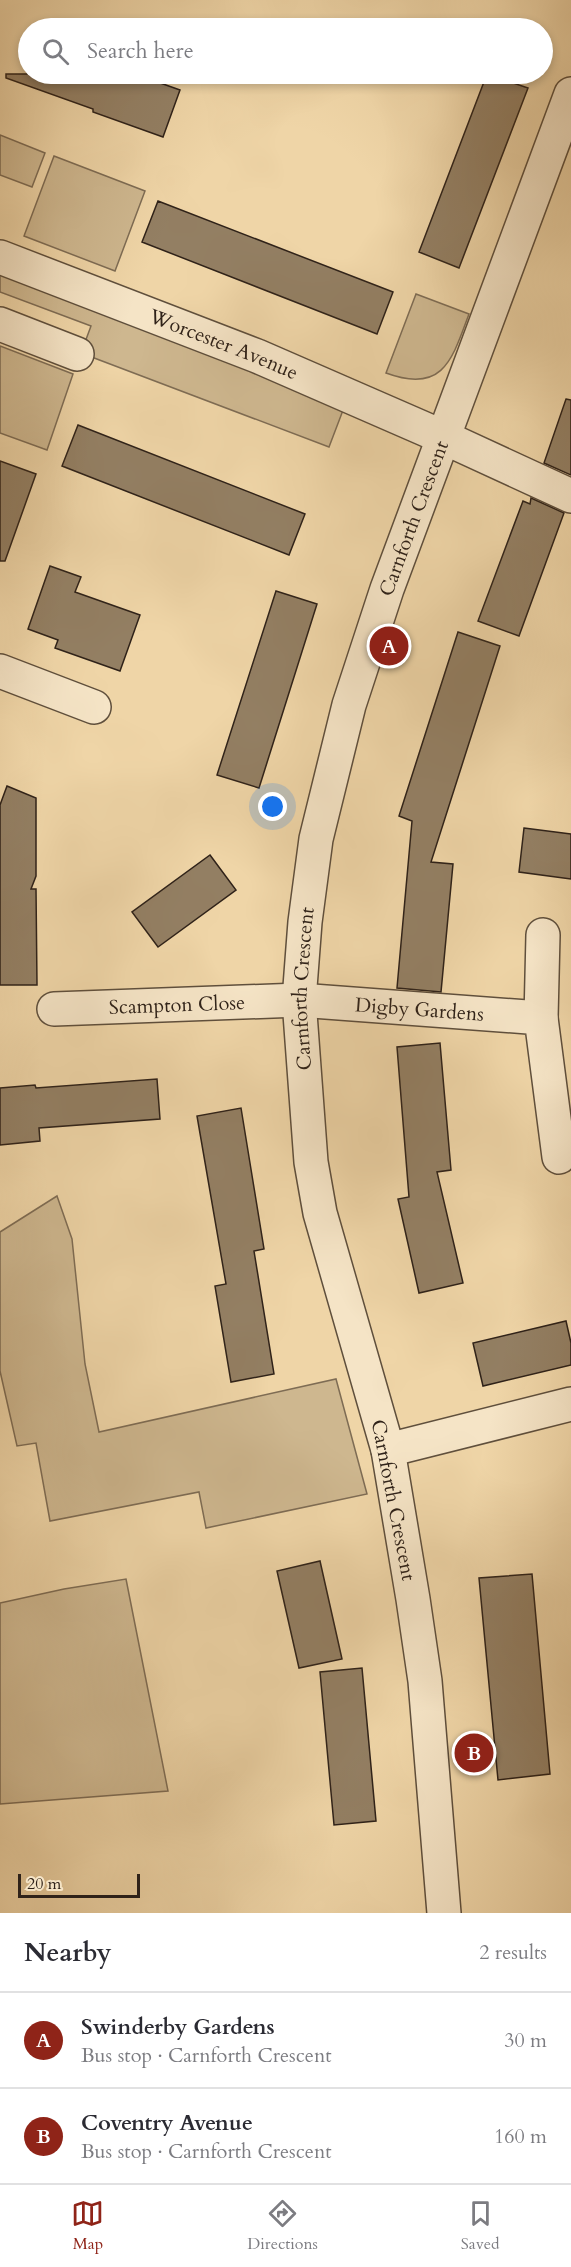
<!DOCTYPE html>
<meta charset="utf-8">
<style>
body{margin:0;font-family:Cardo,serif;background:#f2f2f3;color:#2b2b33}
.scale{position:absolute;left:18px;bottom:15px;width:122px;box-sizing:border-box;padding-left:6px;border:3px solid #2f2219;border-top:0;font-size:16px;line-height:21px;white-space:nowrap;color:#2f2219;-webkit-text-stroke:4px #f5e4c6;paint-order:stroke}
.you{position:absolute;left:273px;top:807px;width:21px;height:21px;margin:-15px;border:4px solid #fff;border-radius:50%;background:#1a73e8;box-shadow:0 0 0 9px #1a73e833}
.badge{display:grid;place-items:center;width:39px;height:39px;border-radius:50%;background:#8f2418;color:#fff;font-size:20px;font-weight:700}
.pin{position:absolute;translate:-50% -50%;border:3px solid #fff;box-shadow:0 2px 6px #0006}
.list{margin:0;padding:0;list-style:none}
h2{display:flex;justify-content:space-between;align-items:center;height:78px;margin:0;padding:0 24px;font-size:26px}
h2 small{font-size:20px;font-weight:400;color:#7c7c81}
.list li{display:grid;grid-template-columns:39px 1fr auto;gap:18px;align-items:center;box-sizing:border-box;height:96px;padding:0 24px;border-top:2px solid #e1e1e2}
.list b{display:block;font-size:22px;white-space:nowrap}
.list p{margin:0;font-size:20px;white-space:nowrap;color:#7c7c81}
.list em{font-size:20px;font-style:normal;color:#7c7c81}
.icon{flex:none;width:33px;height:33px;fill:none;stroke:currentColor;stroke-width:2;stroke-linecap:round;stroke-linejoin:round}
.map{position:relative;flex:none;width:571px;height:1913px;overflow:hidden}
.search{position:absolute;background:#fff;box-shadow:0 3px 9px #0003;left:18px;right:18px;top:18px;height:66px;display:flex;align-items:center;gap:15px;box-sizing:border-box;padding:0 21px;border-radius:33px;color:#7c7c81;font-size:22px}
.sheet{height:270px;background:#fff}
nav{display:flex;justify-content:space-around;align-items:center;box-sizing:border-box;height:84px;border-top:2px solid #e1e1e2;background:#fff;font-size:16px;color:#7c7c81}
nav a{display:grid;justify-items:center;gap:3px}
nav .on{color:#8f2418}
.map>svg:first-child{display:block}
</style>
<div class="map">
<svg width="571" height="1913" viewBox="0 0 571 1913">
<rect width="100%" height="100%" fill="#efd5a7"/>
<filter id="stains"><feTurbulence type="fractalNoise" baseFrequency=".00333" numOctaves="4"/><feColorMatrix values="0 0 0 0 .2 0 0 0 0 .09 0 0 0 0 .02 0 0 0 .5 -.17"/></filter>
<radialGradient id="worn" r=".72"><stop offset=".6" stop-color="#630" stop-opacity="0"/><stop offset="1" stop-color="#630" stop-opacity=".3"/></radialGradient>
<!-- green -->
<path fill="#ceb78f" stroke="#7e6c54" stroke-width="1.5" d="M 0,135 L 45,153 L 32,187 L 0,175 Z
M 54,156 L 145,191 L 115,271 L 24,236 Z
M 0,274 L 345,405 L 329,447 L 81,353 L 91,326 L 0,292 Z
M 416,294 L 469,314 C 452,360 443,394 386,373 Z
M 0,346 L 73,374 L 47,450 L 0,433 Z
M 57,1196 L 72,1239 L 85,1364 L 99,1432 L 336,1379 L 367,1494 L 206,1528 L 199,1492 L 50,1521 L 36,1443 L 17,1446 L 0,1371 L 0,1232 Z
M 126,1579 L 168,1791 L 0,1804 L 0,1603 L 64,1589 Z"/>
<!-- building -->
<path fill="#937f63" stroke="#2f2219" stroke-width="1.5" d="M 6,74 L 135,74 L 180,90 L 163,137 L 93,112 L 93,109 L 6,78 Z
M 487,74 L 528,88 L 459,268 L 419,252 Z
M 158,201 L 393,292 L 377,334 L 142,242 Z
M 566,399 L 571,400 L 571,475 L 544,463 Z
M 78,425 L 305,514 L 289,555 L 62,466 Z
M 0,461 L 36,474 L 5,561 L 0,561 Z
M 531,498 L 564,513 L 519,636 L 478,621 L 523,501 L 530,504 Z
M 50,566 L 81,577 L 75,592 L 140,615 L 120,671 L 55,648 L 58,640 L 28,629 Z
M 276,591 L 317,604 L 259,788 L 217,775 Z
M 458,632 L 500,646 L 431,862 L 453,864 L 441,992 L 397,988 L 412,821 L 399,816 Z
M 7,786 L 36,798 L 36,876 L 31,889 L 36,889 L 37,985 L 0,985 L 0,805 Z
M 524,828 L 571,834 L 571,879 L 519,872 Z
M 210,855 L 236,890 L 158,947 L 132,912 Z
M 440,1043 L 451,1170 L 437,1172 L 463,1283 L 419,1293 L 398,1199 L 409,1197 L 397,1047 Z
M 157,1079 L 160,1119 L 39,1128 L 40,1141 L 0,1145 L 0,1088 L 35,1085 L 36,1088 Z
M 241,1108 L 264,1249 L 254,1251 L 274,1374 L 231,1382 L 215,1286 L 226,1284 L 197,1116 Z
M 566,1321 L 571,1343 L 571,1365 L 483,1386 L 473,1343 Z
M 320,1561 L 342,1659 L 299,1668 L 277,1571 Z
M 532,1574 L 550,1774 L 498,1780 L 479,1578 Z
M 362,1668 L 376,1821 L 334,1825 L 320,1672 Z"/>
<g fill="none" stroke-linecap="round" stroke-linejoin="round">
<defs>
<g id="minor">
<path id="s1" d="M 0,257 L 257,356 L 443,437 L 571,496"/>
<path d="M 0,324 L 77,354"/>
<path d="M 0,671 L 94,707"/>
<path id="s2" d="M 54,1009 L 299,1000 L 541,1018 L 559,1157"/>
<path d="M 541,1018 L 543,935"/>
<path d="M 388,1450 L 571,1404"/>
<path id="s3" d="M 444,1913 L 425,1681 L 413,1599 L 388,1450 L 320,1213 L 311,1162 L 299,1000 L 305,922 L 316,839 L 349,705 L 387,589 L 571,94"/>
</g>
</defs>
<!-- minor casing -->
<use href="#minor" stroke="#5f4f3c" stroke-width="36"/>
<!-- minor -->
<use href="#minor" stroke="#f5e4c6" stroke-width="33"/>
</g>
<g text-anchor="middle" stroke-width="4.5" stroke-linejoin="round" paint-order="stroke">
<!-- street labels -->
<g font-size="20" fill="#2f2219" stroke="#f5e4c6">
<text dy="7" stroke="none"><textPath href="#s1" startOffset="240">Worcester Avenue</textPath></text>
<text dy="7" stroke="none"><textPath href="#s3" startOffset="1425">Carnforth Crescent</textPath></text>
<text dy="7" stroke="none"><textPath href="#s3" startOffset="939">Carnforth Crescent</textPath></text>
<text dy="7" stroke="none"><textPath href="#s2" startOffset="123">Scampton Close</textPath></text>
<text dy="7" stroke="none"><textPath href="#s2" startOffset="366">Digby Gardens</textPath></text>
<text transform="translate(394 1500) rotate(79)" y="7">Carnforth Crescent</text>
</g>
</g>
<rect width="100%" height="100%" filter="url(#stains)"/>
<rect width="100%" height="100%" fill="url(#worn)"/>
</svg>
<div class="scale">20 m</div>
<div class="you"></div>
<div class="pin badge" style="left:389px;top:646px">A</div>
<div class="pin badge" style="left:474px;top:1753px">B</div>
<div class="search"><svg class="icon" aria-label="search" viewBox="0 0 24 24"><circle cx="10" cy="10" r="6"/><path d="M15 15l6 6"/></svg>Search here</div>
</div>
<section class="sheet">
<h2>Nearby<small>2 results</small></h2>
<ul class="list">
<li><span class="badge">A</span><div><b>Swinderby Gardens</b><p>Bus stop · Carnforth Crescent</p></div><em>30 m</em></li>
<li><span class="badge">B</span><div><b>Coventry Avenue</b><p>Bus stop · Carnforth Crescent</p></div><em>160 m</em></li>
</ul>
</section>
<nav>
<a class="on"><svg class="icon" aria-label="map" viewBox="0 0 24 24"><path d="M3 6l6-2 6 2 6-2v14l-6 2-6-2-6 2zM9 4v14M15 6v14"/></svg>Map</a>
<a><svg class="icon" aria-label="directions" viewBox="0 0 24 24"><path d="M12 3l9 9-9 9-9-9zM9 14v-3h6M13 9l2 2-2 2"/></svg>Directions</a>
<a><svg class="icon" aria-label="saved" viewBox="0 0 24 24"><path d="M7 4h10v16l-5-4-5 4z"/></svg>Saved</a>
</nav>
